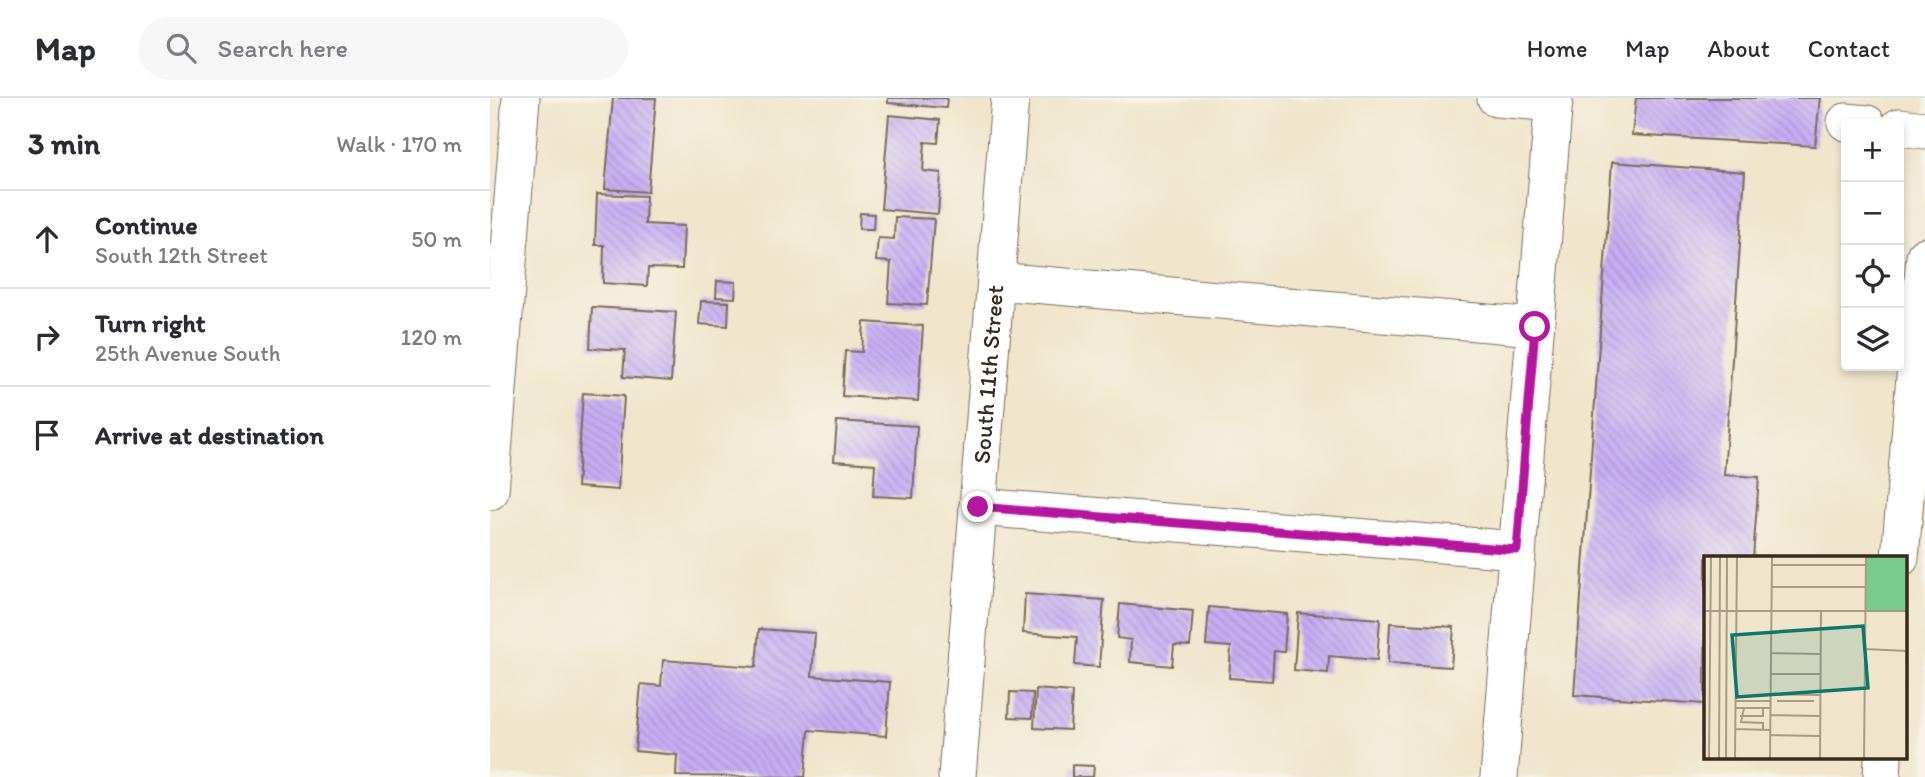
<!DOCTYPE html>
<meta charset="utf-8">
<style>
body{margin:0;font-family:Itim,sans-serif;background:#f7f7f7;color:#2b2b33}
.controls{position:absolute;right:21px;top:21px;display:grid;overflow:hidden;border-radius:7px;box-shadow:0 4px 10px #0003}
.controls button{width:63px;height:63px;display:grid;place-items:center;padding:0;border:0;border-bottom:2px solid #e1e1e2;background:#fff;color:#2b2b33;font:35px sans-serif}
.stop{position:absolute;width:21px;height:21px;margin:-16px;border:5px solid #b5179e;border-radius:50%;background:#fff}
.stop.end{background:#b5179e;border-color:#fff;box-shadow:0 2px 7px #0008}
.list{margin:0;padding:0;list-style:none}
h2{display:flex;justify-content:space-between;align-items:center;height:91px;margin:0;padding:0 28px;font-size:30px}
h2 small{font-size:23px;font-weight:400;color:#7c7c81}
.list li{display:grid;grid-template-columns:46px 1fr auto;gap:21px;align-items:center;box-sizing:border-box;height:98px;padding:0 28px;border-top:2px solid #e1e1e2}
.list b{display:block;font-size:26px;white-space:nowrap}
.list p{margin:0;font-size:23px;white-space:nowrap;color:#7c7c81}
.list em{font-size:23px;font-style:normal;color:#7c7c81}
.icon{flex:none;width:38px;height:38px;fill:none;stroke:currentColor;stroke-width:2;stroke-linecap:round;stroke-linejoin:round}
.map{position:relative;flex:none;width:1435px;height:679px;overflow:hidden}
header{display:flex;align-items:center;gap:42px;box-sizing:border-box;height:98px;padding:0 35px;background:#fff;border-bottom:2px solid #e1e1e2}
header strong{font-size:33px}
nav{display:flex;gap:38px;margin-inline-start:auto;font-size:24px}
.search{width:490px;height:63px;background:#f7f7f7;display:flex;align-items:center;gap:18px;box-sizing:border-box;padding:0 24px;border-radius:38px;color:#7c7c81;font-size:26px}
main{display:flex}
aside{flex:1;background:#fff}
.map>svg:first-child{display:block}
</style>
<header>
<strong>Map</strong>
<div class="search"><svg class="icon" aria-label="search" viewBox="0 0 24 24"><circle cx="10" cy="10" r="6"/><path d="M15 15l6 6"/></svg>Search here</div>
<nav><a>Home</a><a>Map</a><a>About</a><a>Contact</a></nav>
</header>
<main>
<aside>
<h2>3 min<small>Walk · 170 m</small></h2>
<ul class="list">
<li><svg class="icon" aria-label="ahead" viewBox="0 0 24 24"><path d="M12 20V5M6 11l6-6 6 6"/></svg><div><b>Continue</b><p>South 12th Street</p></div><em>50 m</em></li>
<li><svg class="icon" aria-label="right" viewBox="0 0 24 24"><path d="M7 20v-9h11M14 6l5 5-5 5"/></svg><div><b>Turn right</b><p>25th Avenue South</p></div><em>120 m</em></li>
<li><svg class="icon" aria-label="arrive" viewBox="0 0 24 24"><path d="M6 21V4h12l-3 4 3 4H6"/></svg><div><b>Arrive at destination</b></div></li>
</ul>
</aside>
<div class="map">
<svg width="1435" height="679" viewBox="0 0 1435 679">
<defs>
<pattern id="building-back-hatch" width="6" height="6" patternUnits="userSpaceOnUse" patternTransform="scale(1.75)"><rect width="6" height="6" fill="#c7aef5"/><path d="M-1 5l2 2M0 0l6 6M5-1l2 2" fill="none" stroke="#a38ec6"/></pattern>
</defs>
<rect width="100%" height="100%" fill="#f7f3e8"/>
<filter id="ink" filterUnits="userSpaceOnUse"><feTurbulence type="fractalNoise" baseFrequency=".0143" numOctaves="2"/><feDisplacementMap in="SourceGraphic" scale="14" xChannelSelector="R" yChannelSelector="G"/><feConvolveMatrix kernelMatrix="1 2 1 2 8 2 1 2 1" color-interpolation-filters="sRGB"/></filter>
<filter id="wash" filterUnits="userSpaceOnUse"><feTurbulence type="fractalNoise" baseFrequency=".00686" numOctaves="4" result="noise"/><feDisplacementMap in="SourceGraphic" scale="28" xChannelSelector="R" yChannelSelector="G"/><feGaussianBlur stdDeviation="1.57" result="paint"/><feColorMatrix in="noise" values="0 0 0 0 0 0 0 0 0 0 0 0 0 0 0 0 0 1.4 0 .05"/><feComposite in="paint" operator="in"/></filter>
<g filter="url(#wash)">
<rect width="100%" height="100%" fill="#f0e5ca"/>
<g id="blocks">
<!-- building -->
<path fill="url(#building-back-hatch)" d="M 123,0 L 166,0 L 158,94 L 115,91 Z
M 398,0 L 457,0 L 456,10 L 398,5 Z
M 1146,0 L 1330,0 L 1325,48 L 1142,37 Z
M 399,17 L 450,22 L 448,45 L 435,44 L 433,73 L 451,75 L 448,116 L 391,111 Z
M 1122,64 L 1255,74 L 1234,377 L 1269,379 L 1263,460 L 1216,460 L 1215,606 L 1084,597 Z
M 107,96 L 156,98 L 155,126 L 194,128 L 192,171 L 158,170 L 157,188 L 113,185 L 114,147 L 105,147 Z
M 370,115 L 384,116 L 383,131 L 369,131 Z
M 405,119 L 444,121 L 437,207 L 398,205 L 401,164 L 386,163 L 388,140 L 404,141 Z
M 227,183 L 246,184 L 245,200 L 226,199 Z
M 211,203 L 239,204 L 238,228 L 209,226 Z
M 102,209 L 186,214 L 181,283 L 133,279 L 135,252 L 100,250 Z
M 374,224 L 433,228 L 428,303 L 352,298 L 355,253 L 372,254 Z
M 93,295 L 134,298 L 128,392 L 87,389 Z
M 347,323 L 427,328 L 423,400 L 383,398 L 385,366 L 344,363 Z
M 535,496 L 614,502 L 609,569 L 585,567 L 587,539 L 533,535 Z
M 630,506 L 703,513 L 700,548 L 684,547 L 682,568 L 640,564 L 641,542 L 627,540 Z
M 719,509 L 797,516 L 794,554 L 784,553 L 782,583 L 739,580 L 741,549 L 716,547 Z
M 808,515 L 890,521 L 887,562 L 839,558 L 838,575 L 804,572 Z
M 900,525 L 964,529 L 961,569 L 898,565 Z
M 269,531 L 325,535 L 322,578 L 400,584 L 396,638 L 319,632 L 315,679 L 186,678 L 187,657 L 145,653 L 151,586 L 171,588 L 173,562 L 266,569 Z
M 546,591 L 582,594 L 580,632 L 544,630 Z
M 520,594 L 543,595 L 542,620 L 519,619 Z
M 582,667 L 604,668 L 603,679 L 582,679 Z"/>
</g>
</g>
<g filter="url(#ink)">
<use href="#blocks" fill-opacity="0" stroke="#7a6b5a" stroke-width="2"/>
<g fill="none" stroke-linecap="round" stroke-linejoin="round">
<defs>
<g id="minor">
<path d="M 1006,0 L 1064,5"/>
<path d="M 1356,24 L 1377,26"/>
<path d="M 1409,29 L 1435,32"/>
<path d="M 506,183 L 1045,229"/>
<path d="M 0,393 L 31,0"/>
<path d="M 488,409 L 1027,452"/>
<path d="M 1410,460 L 1435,158"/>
<path id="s1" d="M 467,679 L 520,0"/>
<path d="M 1009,679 L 1064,0"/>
<path d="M 1392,679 L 1393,660"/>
</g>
</defs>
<!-- minor casing -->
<use href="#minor" stroke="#7a6b5a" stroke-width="39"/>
<!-- minor -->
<use href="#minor" stroke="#fff" stroke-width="37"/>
</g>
</g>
<g fill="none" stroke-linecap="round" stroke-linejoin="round" filter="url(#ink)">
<!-- route -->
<path stroke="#b5179e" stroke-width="9" d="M 488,409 L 1027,452 L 1045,229"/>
</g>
<g text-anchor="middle" stroke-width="5" stroke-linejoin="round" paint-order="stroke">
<!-- street labels -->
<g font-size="24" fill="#3b2a1e" stroke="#f7f3e8">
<text dy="8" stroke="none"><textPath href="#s1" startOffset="404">South 11th Street</textPath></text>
</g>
</g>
<!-- overview -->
<g transform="translate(1214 458)">
<rect width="203" height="203" fill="#f0e5ca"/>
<path d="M 162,0 L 203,0 L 203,55 L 161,55 Z" fill="#78cb8d"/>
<path fill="none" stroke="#a89a85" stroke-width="2" d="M 68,9 L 162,9M 68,31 L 161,31M 0,55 L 203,55M 161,93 L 203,95M 67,97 L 116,98M 67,118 L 116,118M 67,138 L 116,139M 32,145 L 66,145M 73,145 L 110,145M 31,152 L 66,152M 40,152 L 37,166 L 59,167 L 59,173M 66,159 L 116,160M 36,160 L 59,160 L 59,152M 31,173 L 66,174M 66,179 L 116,180M 5,203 L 7,0M 15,203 L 16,0M 22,203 L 23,0M 31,203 L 33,0M 66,203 L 68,0M 116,203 L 117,55M 160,203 L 162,0"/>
<path fill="#0f766e" fill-opacity="0.15" stroke="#0f766e" stroke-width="3.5" d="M 159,70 L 164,132 L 33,141 L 28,79 Z"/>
<rect width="203" height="203" fill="none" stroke="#3b2a1e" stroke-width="3.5"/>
</g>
</svg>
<div class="controls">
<button>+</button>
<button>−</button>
<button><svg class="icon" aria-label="locate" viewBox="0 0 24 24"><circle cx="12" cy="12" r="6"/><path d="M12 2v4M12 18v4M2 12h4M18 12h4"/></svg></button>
<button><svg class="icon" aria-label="layers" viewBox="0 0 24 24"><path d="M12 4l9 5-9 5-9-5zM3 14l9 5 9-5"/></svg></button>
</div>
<div class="stop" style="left:1045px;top:229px"></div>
<div class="stop end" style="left:488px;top:409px"></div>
</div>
</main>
